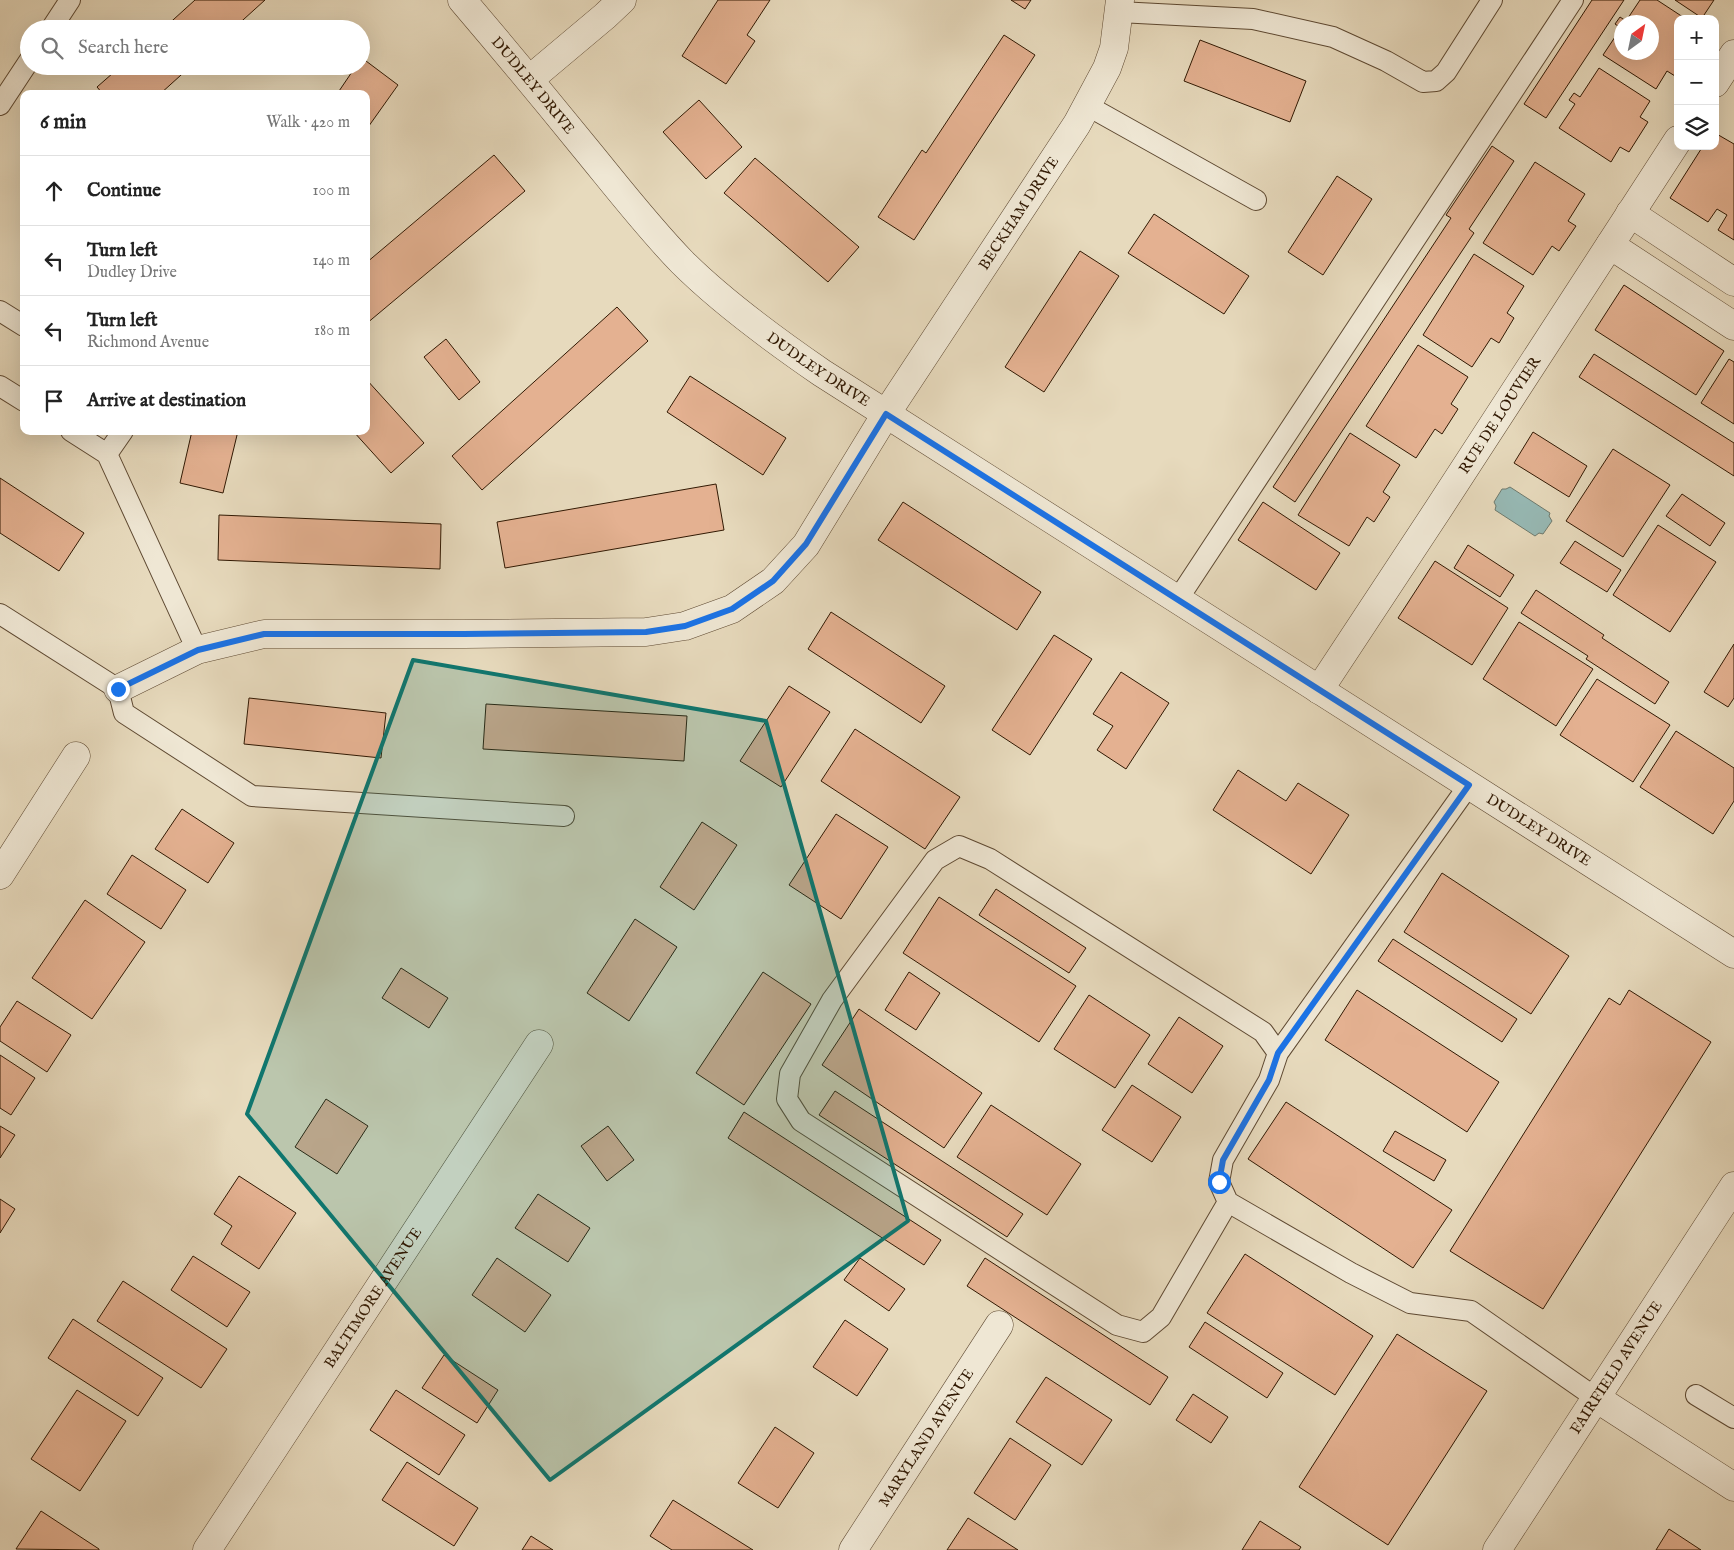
<!DOCTYPE html>
<meta charset="utf-8">
<style>
body{margin:0;font-family:"IM FELL English",serif;background:#f6f6f6;color:#222}
.controls{position:absolute;right:15px;top:15px;display:grid;overflow:hidden;border-radius:10px;box-shadow:0 5px 20px #0002}
.controls button{width:45px;height:45px;display:grid;place-items:center;padding:0;border:0;border-bottom:1px solid #e0e0e0;background:#fff;color:#222;font:25px sans-serif}
.compass{position:absolute;left:1614px;top:15px;width:45px;height:45px;border-radius:50%;background:#fff;box-shadow:0 5px 20px #0002;rotate:33deg}
.stop{position:absolute;width:15px;height:15px;margin:-11px;border:4px solid #1a73e8;border-radius:50%;background:#fff}
.stop.end{background:#1a73e8;border-color:#fff;box-shadow:0 1px 5px #0008}
.list{margin:0;padding:0;list-style:none}
h2{display:flex;justify-content:space-between;align-items:center;height:65px;margin:0;padding:0 20px;font-size:21px}
h2 small{font-size:16px;font-weight:400;color:#767676}
.list li{display:grid;grid-template-columns:32px 1fr auto;gap:15px;align-items:center;box-sizing:border-box;height:70px;padding:0 20px;border-top:1px solid #e0e0e0}
.list b{display:block;font-size:19px;white-space:nowrap}
.list p{margin:0;font-size:16px;white-space:nowrap;color:#767676}
.list em{font-size:16px;font-style:normal;color:#767676}
.icon{flex:none;width:28px;height:28px;fill:none;stroke:currentColor;stroke-width:2;stroke-linecap:round;stroke-linejoin:round}
.map{position:relative;flex:none;width:1734px;height:1550px;overflow:hidden}
.search{position:absolute;background:#fff;box-shadow:0 5px 20px #0002;left:20px;top:20px;width:350px;height:55px;display:flex;align-items:center;gap:12px;box-sizing:border-box;padding:0 18px;border-radius:28px;color:#767676;font-size:19px}
.panel{position:absolute;background:#fff;box-shadow:0 5px 20px #0002;left:20px;top:90px;width:350px;height:345px;border-radius:10px}
.map>svg:first-child{display:block}
</style>
<div class="map">
<svg width="1734" height="1550" viewBox="0 0 1734 1550">
<rect width="100%" height="100%" fill="#e7dabd"/>
<filter id="stains"><feTurbulence type="fractalNoise" baseFrequency=".004" numOctaves="4"/><feColorMatrix values="0 0 0 0 .2 0 0 0 0 .09 0 0 0 0 .02 0 0 0 .5 -.17"/></filter>
<radialGradient id="worn" r=".72"><stop offset=".6" stop-color="#630" stop-opacity="0"/><stop offset="1" stop-color="#630" stop-opacity=".3"/></radialGradient>
<!-- water -->
<path fill="#97bab6" stroke="#6e7a6e" d="M 1510,487 L 1550,513 L 1549,516 L 1552,521 L 1543,534 L 1539,533 L 1535,536 L 1495,510 L 1496,506 L 1494,502 L 1502,489 L 1506,489 Z"/>
<!-- building -->
<path fill="#e4b191" stroke="#311903" fill-rule="evenodd" d="M 195,0 L 265,0 L 233,29 L 163,29 Z
M 718,0 L 770,0 L 747,35 L 755,41 L 726,84 L 682,56 Z
M 1011,0 L 1031,0 L 1025,9 Z
M 1592,0 L 1624,0 L 1546,118 L 1524,104 Z
M 1640,0 L 1657,0 L 1686,19 L 1678,19 L 1678,71 L 1675,76 L 1667,71 L 1656,89 L 1603,55 L 1621,28 L 1615,24 L 1620,17 L 1626,21 ZM 1622,22 L 1652,22 L 1652,52 L 1622,52 Z
M 1675,0 L 1714,0 L 1702,18 Z
M 1004,35 L 1035,55 L 914,240 L 878,217 L 922,150 L 926,153 Z
M 1200,40 L 1306,81 L 1290,122 L 1184,81 Z
M 362,58 L 398,85 L 366,130 L 366,94 L 337,94 L 356,66 L 361,66 Z
M 121,66 L 191,66 L 160,94 L 103,94 L 97,87 Z
M 1599,68 L 1650,101 L 1640,117 L 1648,122 L 1629,152 L 1620,147 L 1611,162 L 1559,128 L 1575,104 L 1569,100 L 1574,93 L 1580,97 Z
M 699,100 L 742,147 L 706,179 L 663,132 Z
M 1715,133 L 1734,144 L 1734,240 L 1718,230 L 1727,215 L 1717,209 L 1708,222 L 1670,198 L 1703,146 L 1715,146 Z
M 1492,146 L 1514,161 L 1469,229 L 1474,233 L 1295,502 L 1273,487 L 1451,218 L 1446,215 Z
M 494,155 L 525,191 L 366,324 L 366,263 Z
M 755,158 L 859,247 L 828,282 L 724,193 Z
M 1535,162 L 1585,194 L 1568,221 L 1576,226 L 1559,251 L 1552,246 L 1533,275 L 1483,243 Z
M 1337,176 L 1372,199 L 1323,275 L 1288,252 Z
M 1154,214 L 1249,276 L 1224,314 L 1128,253 Z
M 1080,251 L 1119,276 L 1044,392 L 1005,367 Z
M 1474,254 L 1524,286 L 1507,313 L 1514,318 L 1499,343 L 1491,338 L 1472,367 L 1423,335 Z
M 1624,285 L 1724,351 L 1696,395 L 1595,330 Z
M 617,307 L 648,341 L 482,490 L 452,456 Z
M 446,339 L 480,382 L 459,400 L 424,357 Z
M 1418,345 L 1468,377 L 1451,404 L 1458,409 L 1442,434 L 1435,429 L 1416,458 L 1366,426 Z
M 1594,354 L 1734,443 L 1734,476 L 1579,377 Z
M 1729,359 L 1734,362 L 1734,424 L 1701,403 Z
M 690,376 L 786,438 L 763,475 L 667,412 Z
M 366,379 L 424,443 L 391,473 L 353,431 L 366,431 Z
M 192,431 L 238,431 L 223,493 L 180,483 Z
M 1533,432 L 1587,466 L 1569,497 L 1514,463 Z
M 1350,433 L 1400,465 L 1383,492 L 1390,497 L 1374,522 L 1367,517 L 1349,546 L 1298,515 Z
M 1613,449 L 1670,485 L 1623,557 L 1566,521 Z
M 0,478 L 84,533 L 59,571 L 0,533 Z
M 716,484 L 724,530 L 505,568 L 497,522 Z
M 1682,494 L 1725,523 L 1710,546 L 1666,516 Z
M 903,502 L 1041,592 L 1017,630 L 878,540 Z
M 1263,502 L 1340,553 L 1316,590 L 1238,540 Z
M 219,515 L 441,524 L 440,569 L 218,560 Z
M 1658,525 L 1716,562 L 1670,632 L 1613,595 Z
M 1575,541 L 1621,570 L 1607,592 L 1560,563 Z
M 1468,545 L 1514,575 L 1500,597 L 1454,568 Z
M 1435,561 L 1508,608 L 1472,665 L 1398,618 Z
M 1536,590 L 1604,635 L 1602,638 L 1669,682 L 1655,704 L 1586,659 L 1588,656 L 1521,613 Z
M 831,612 L 945,686 L 921,723 L 808,649 Z
M 1519,622 L 1593,669 L 1556,726 L 1483,679 Z
M 1054,635 L 1092,659 L 1030,755 L 992,730 Z
M 1734,644 L 1734,698 L 1728,707 L 1704,692 Z
M 1121,672 L 1169,703 L 1126,769 L 1097,750 L 1113,726 L 1093,714 Z
M 1597,679 L 1670,725 L 1633,782 L 1560,735 Z
M 789,686 L 830,712 L 781,787 L 740,761 Z
M 249,698 L 386,713 L 381,758 L 244,744 Z
M 486,704 L 687,716 L 684,761 L 483,749 Z
M 855,729 L 960,797 L 925,849 L 821,781 Z
M 1676,731 L 1734,768 L 1734,801 L 1713,834 L 1640,787 Z
M 1238,770 L 1286,801 L 1298,783 L 1349,815 L 1311,874 L 1213,810 Z
M 182,809 L 234,843 L 208,883 L 155,849 Z
M 836,814 L 888,847 L 841,919 L 789,885 Z
M 702,822 L 737,845 L 694,910 L 660,887 Z
M 132,855 L 186,890 L 161,929 L 107,894 Z
M 1442,873 L 1569,956 L 1531,1014 L 1404,932 Z
M 996,889 L 1086,948 L 1069,973 L 979,915 Z
M 939,897 L 1076,986 L 1039,1042 L 903,953 Z
M 85,900 L 145,942 L 92,1019 L 32,978 Z
M 635,919 L 677,947 L 629,1021 L 587,993 Z
M 1393,939 L 1517,1019 L 1502,1042 L 1378,961 Z
M 401,968 L 448,998 L 429,1028 L 382,998 Z
M 763,972 L 811,1004 L 744,1105 L 696,1073 Z
M 909,972 L 940,993 L 916,1030 L 885,1010 Z
M 1357,990 L 1499,1082 L 1467,1132 L 1325,1040 Z
M 1629,990 L 1711,1042 L 1543,1309 L 1450,1251 L 1609,998 L 1620,1005 Z
M 1089,995 L 1150,1035 L 1115,1088 L 1054,1049 Z
M 17,1001 L 71,1035 L 47,1072 L 0,1041 L 0,1027 Z
M 859,1009 L 982,1093 L 944,1148 L 822,1065 Z
M 1179,1017 L 1223,1046 L 1192,1093 L 1148,1064 Z
M 0,1055 L 35,1078 L 11,1115 L 0,1108 Z
M 1132,1085 L 1181,1117 L 1152,1162 L 1102,1130 Z
M 835,1091 L 1023,1214 L 1007,1237 L 819,1115 Z
M 326,1099 L 368,1126 L 337,1174 L 295,1147 Z
M 1286,1102 L 1452,1210 L 1413,1268 L 1248,1159 Z
M 991,1105 L 1081,1164 L 1047,1215 L 957,1157 Z
M 744,1112 L 941,1240 L 924,1265 L 728,1138 Z
M 0,1126 L 15,1135 L 0,1158 Z
M 608,1126 L 634,1160 L 607,1181 L 581,1146 Z
M 1395,1131 L 1446,1160 L 1434,1181 L 1383,1151 Z
M 239,1176 L 296,1213 L 259,1269 L 221,1244 L 232,1226 L 214,1214 Z
M 538,1194 L 590,1228 L 568,1262 L 515,1228 Z
M 0,1199 L 15,1209 L 0,1233 Z
M 1245,1254 L 1373,1336 L 1335,1395 L 1207,1313 Z
M 193,1256 L 250,1292 L 227,1327 L 171,1290 Z
M 497,1258 L 551,1295 L 525,1332 L 472,1295 Z
M 860,1258 L 905,1289 L 889,1311 L 844,1280 Z
M 985,1258 L 1168,1377 L 1150,1405 L 967,1286 Z
M 123,1281 L 227,1349 L 201,1388 L 97,1321 Z
M 73,1319 L 163,1378 L 138,1416 L 48,1358 Z
M 845,1320 L 888,1349 L 857,1396 L 813,1367 Z
M 1205,1322 L 1283,1373 L 1267,1398 L 1189,1347 Z
M 1397,1334 L 1487,1391 L 1388,1545 L 1299,1487 Z
M 444,1355 L 498,1390 L 477,1423 L 422,1388 Z
M 1046,1377 L 1112,1420 L 1082,1465 L 1016,1422 Z
M 77,1390 L 126,1421 L 80,1491 L 31,1459 Z
M 396,1390 L 465,1435 L 439,1475 L 370,1430 Z
M 1193,1394 L 1228,1417 L 1211,1443 L 1176,1420 Z
M 775,1427 L 814,1453 L 778,1508 L 738,1483 Z
M 1010,1438 L 1051,1465 L 1015,1520 L 974,1493 Z
M 407,1462 L 478,1508 L 454,1546 L 382,1500 Z
M 673,1500 L 753,1550 L 672,1550 L 650,1536 Z
M 41,1511 L 99,1549 L 99,1550 L 16,1549 Z
M 968,1518 L 1018,1550 L 947,1550 Z
M 1260,1521 L 1301,1547 L 1299,1550 L 1242,1550 Z
M 1669,1529 L 1701,1550 L 1656,1550 Z
M 531,1536 L 553,1550 L 522,1550 Z"/>
<g fill="none" stroke-linecap="round" stroke-linejoin="round">
<defs>
<path id="service" d="M 1119,12 L 1253,19 L 1333,37 L 1386,61 L 1423,82 L 1436,81 L 1446,72 L 1492,0
M 51,29 L 70,0
M 0,105 L 29,61
M 1088,106 L 1256,200
M 0,311 L 24,326
M 0,386 L 24,401
M 71,431 L 107,454
M 123,431 L 107,454 L 197,650
M 1178,599 L 1573,0
M 0,614 L 118,689 L 124,713 L 252,796 L 564,816
M 1278,1053 L 1469,785
M 1228,1202 L 1161,1317 L 1143,1332 L 1117,1325 L 801,1121 L 787,1099 L 790,1074 L 832,1000 L 935,860 L 959,846 L 990,859 L 1263,1032 L 1278,1053 L 1269,1080 L 1223,1160 L 1219,1182 L 1228,1202 L 1351,1273 L 1410,1303 L 1471,1311 L 1596,1398
M 1696,1395 L 1734,1418"/>
<g id="minor">
<path id="s1" d="M 462,0 C 502,47 542,95 581,143 C 614,183 646,225 682,262 C 723,303 774,340 822,373 L 1734,954"/>
<path d="M 530,79 L 605,16 L 622,0"/>
<path d="M 1715,83 L 1734,54"/>
<path d="M 1630,213 L 1734,282"/>
<path d="M 1610,245 L 1734,326"/>
<path id="s2" d="M 118,689 L 197,650 L 264,634 L 464,634 L 646,632 L 685,626 L 732,609 L 773,581 L 806,545 L 886,414 L 1077,124 L 1107,68 L 1114,48 L 1120,0"/>
<path id="s3" d="M 1319,690 L 1439,508 L 1678,140"/>
<path d="M 0,875 L 76,756"/>
<path d="M 1596,1398 L 1734,1487"/>
<path id="s4" d="M 207,1550 L 539,1044"/>
<path id="s5" d="M 853,1550 L 999,1325"/>
</g>
<g id="tertiary">
<path id="s6" d="M 1497,1550 L 1734,1186"/>
</g>
</defs>
<!-- service casing -->
<use href="#service" stroke="#5e4932" stroke-width="22"/>
<!-- minor casing -->
<use href="#minor" stroke="#5e4932" stroke-width="29"/>
<!-- tertiary casing -->
<use href="#tertiary" stroke="#5e4932" stroke-width="29"/>
<!-- service -->
<use href="#service" stroke="#efe7d4" stroke-width="20"/>
<!-- minor -->
<use href="#minor" stroke="#efe7d4" stroke-width="28"/>
<!-- tertiary -->
<use href="#tertiary" stroke="#efe7d4" stroke-width="28"/>
</g>
<g fill="none" stroke-linecap="round" stroke-linejoin="round">
<!-- route -->
<path stroke="#1a73e8" stroke-width="6" d="M 118,689 L 198,650 L 264,634 L 464,634 L 646,632 L 685,626 L 732,609 L 773,581 L 806,544 L 886,414 L 1469,785 L 1278,1053 L 1269,1080 L 1223,1160 L 1219,1182"/>
</g>
<!-- marked area -->
<path fill="#0f766e" fill-opacity="0.2" stroke="#0f766e" stroke-width="4" stroke-linejoin="round" d="M 413,660 L 766,721 L 908,1221 L 550,1480 L 247,1114 Z"/>
<g text-anchor="middle" stroke-width="4" stroke-linejoin="round" paint-order="stroke">
<!-- street labels -->
<g font-size="15" fill="#311903" stroke="#efe7d4">
<text dy="5" stroke="none"><textPath href="#s1" startOffset="111">DUDLEY DRIVE</textPath></text>
<text dy="5" stroke="none"><textPath href="#s2" startOffset="1121">BECKHAM DRIVE</textPath></text>
<text dy="5" stroke="none"><textPath href="#s1" startOffset="516">DUDLEY DRIVE</textPath></text>
<text dy="5" stroke="none"><textPath href="#s3" startOffset="329">RUE DE LOUVIER</textPath></text>
<text dy="5" stroke="none"><textPath href="#s1" startOffset="1371">DUDLEY DRIVE</textPath></text>
<text dy="5" stroke="none"><textPath href="#s4" startOffset="302">BALTIMORE AVENUE</textPath></text>
<text dy="5" stroke="none"><textPath href="#s6" startOffset="218">FAIRFIELD AVENUE</textPath></text>
<text dy="5" stroke="none"><textPath href="#s5" startOffset="134">MARYLAND AVENUE</textPath></text>
</g>
</g>
<rect width="100%" height="100%" filter="url(#stains)"/>
<rect width="100%" height="100%" fill="url(#worn)"/>
</svg>
<div class="controls">
<button>+</button>
<button>−</button>
<button><svg class="icon" aria-label="layers" viewBox="0 0 24 24"><path d="M12 4l9 5-9 5-9-5zM3 14l9 5 9-5"/></svg></button>
</div>
<svg class="compass" viewBox="-18 -18 36 36"><path d="M0-13l5 13h-10z" fill="#e53935"/><path d="M0 13l5-13h-10z" fill="#767676"/></svg>
<div class="stop" style="left:1219px;top:1182px"></div>
<div class="stop end" style="left:118px;top:689px"></div>
<div class="search"><svg class="icon" aria-label="search" viewBox="0 0 24 24"><circle cx="10" cy="10" r="6"/><path d="M15 15l6 6"/></svg>Search here</div>
<section class="panel">
<h2>6 min<small>Walk · 420 m</small></h2>
<ul class="list">
<li><svg class="icon" aria-label="ahead" viewBox="0 0 24 24"><path d="M12 20V5M6 11l6-6 6 6"/></svg><div><b>Continue</b></div><em>100 m</em></li>
<li><svg class="icon" aria-label="left" viewBox="0 0 24 24"><path d="M17 20v-9H6M10 6l-5 5 5 5"/></svg><div><b>Turn left</b><p>Dudley Drive</p></div><em>140 m</em></li>
<li><svg class="icon" aria-label="left" viewBox="0 0 24 24"><path d="M17 20v-9H6M10 6l-5 5 5 5"/></svg><div><b>Turn left</b><p>Richmond Avenue</p></div><em>180 m</em></li>
<li><svg class="icon" aria-label="arrive" viewBox="0 0 24 24"><path d="M6 21V4h12l-3 4 3 4H6"/></svg><div><b>Arrive at destination</b></div></li>
</ul>
</section>
</div>
